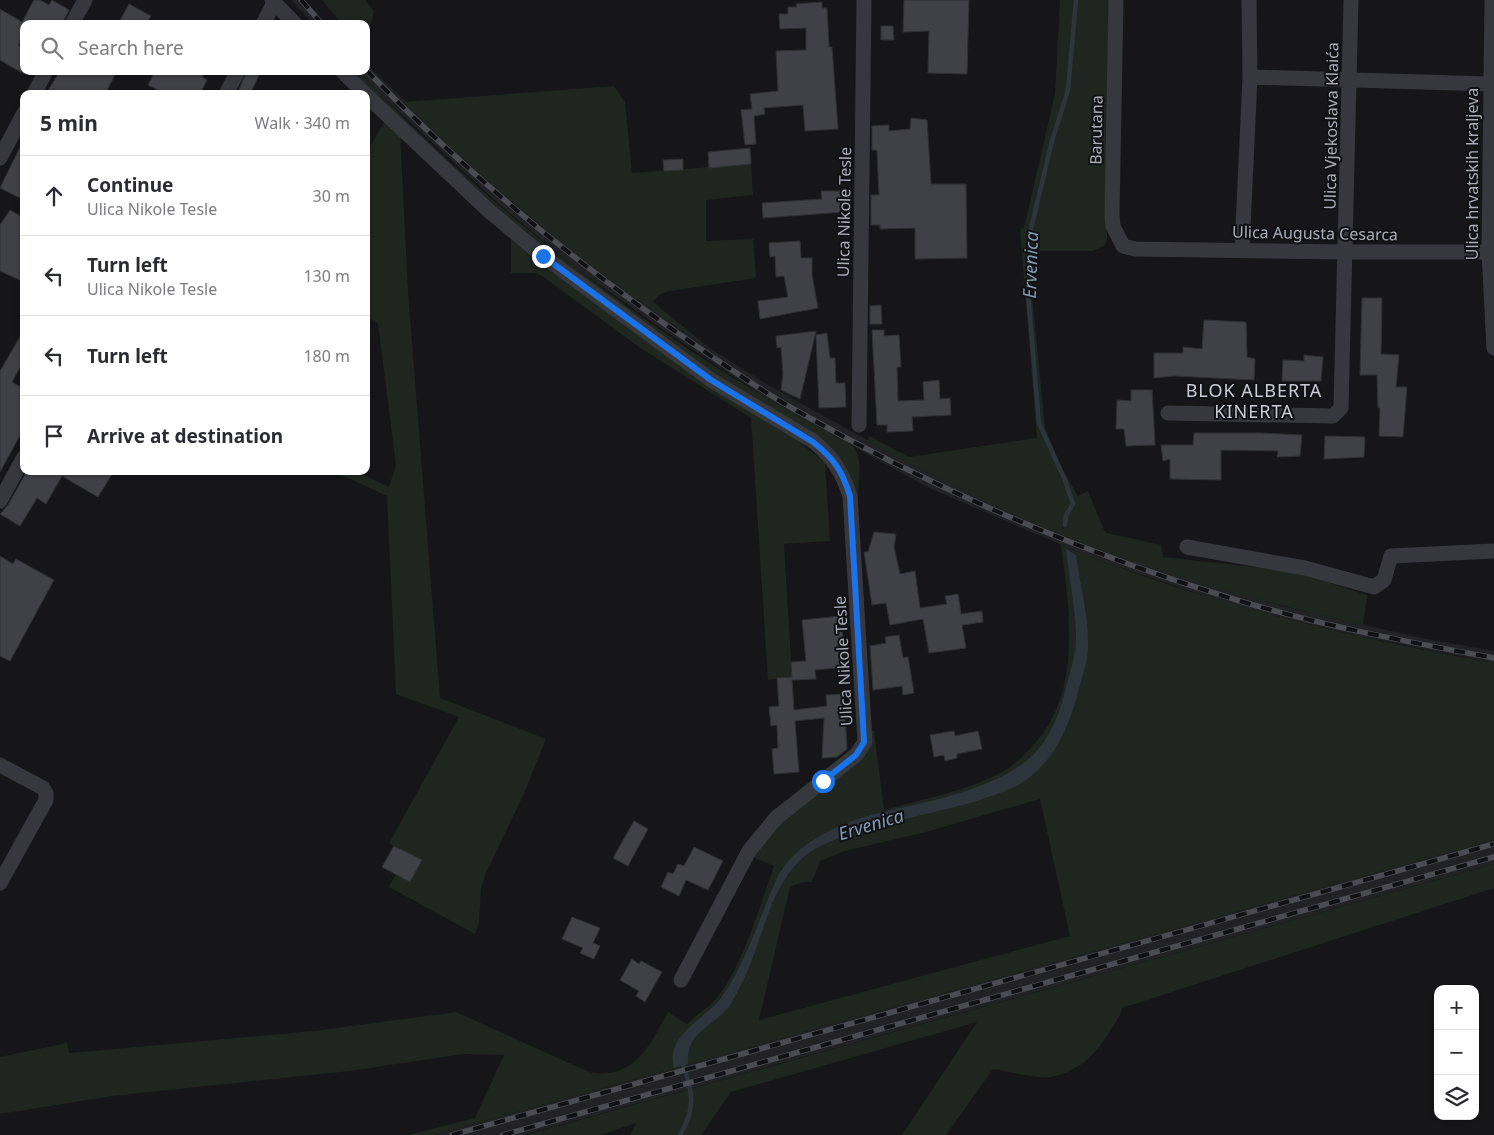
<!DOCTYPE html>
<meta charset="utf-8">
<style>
body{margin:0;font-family:"Noto Sans",sans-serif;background:#f2f2f3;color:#2b2b33}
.controls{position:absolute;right:15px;bottom:15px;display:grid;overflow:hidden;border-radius:10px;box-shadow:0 1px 4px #0004}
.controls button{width:45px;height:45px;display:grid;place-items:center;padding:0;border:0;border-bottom:1px solid #e1e1e2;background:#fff;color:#2b2b33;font:25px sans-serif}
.stop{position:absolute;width:15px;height:15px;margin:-11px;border:4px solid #1a73e8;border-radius:50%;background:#fff}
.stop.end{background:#1a73e8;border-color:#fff;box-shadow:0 1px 5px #0008}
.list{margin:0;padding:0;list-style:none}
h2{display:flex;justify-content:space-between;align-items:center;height:65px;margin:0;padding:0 20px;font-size:21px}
h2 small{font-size:16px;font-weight:400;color:#7c7c81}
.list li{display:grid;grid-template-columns:32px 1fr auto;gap:15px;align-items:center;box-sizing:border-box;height:80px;padding:0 20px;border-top:1px solid #e1e1e2}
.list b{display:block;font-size:19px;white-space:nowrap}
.list p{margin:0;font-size:16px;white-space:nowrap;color:#7c7c81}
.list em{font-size:16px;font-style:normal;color:#7c7c81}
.icon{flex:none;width:28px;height:28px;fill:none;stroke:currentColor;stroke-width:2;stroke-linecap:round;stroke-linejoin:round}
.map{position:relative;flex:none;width:1494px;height:1135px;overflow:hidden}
.search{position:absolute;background:#fff;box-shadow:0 1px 4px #0004;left:20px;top:20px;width:350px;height:55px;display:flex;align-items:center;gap:12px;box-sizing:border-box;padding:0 18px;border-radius:10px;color:#7c7c81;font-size:19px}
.panel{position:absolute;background:#fff;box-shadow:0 1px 4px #0004;left:20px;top:90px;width:350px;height:385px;border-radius:10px}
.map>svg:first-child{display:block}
</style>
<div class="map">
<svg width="1494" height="1135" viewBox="0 0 1494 1135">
<rect width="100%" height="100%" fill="#161618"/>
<!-- built -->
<path fill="#222225" d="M 291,0 L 305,0 L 327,24 L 313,24 Z
M 366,64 L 518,208 L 616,284 L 684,332 L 770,386 L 898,457 L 1051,530 L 1096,548 L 1282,606 L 1422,638 L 1494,651 L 1494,663 L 1354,635 L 1238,607 L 1092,558 L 929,488 L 774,403 L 665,331 L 573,266 L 500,205 L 378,92 L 358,71 L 366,71 Z
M 1494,840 L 1494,864 L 524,1135 L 434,1135 Z"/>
<!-- green -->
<path fill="#1e261f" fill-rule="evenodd" d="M 322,0 L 365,0 L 374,11 L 371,24 L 366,28 L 366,24 L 342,24 Z
M 1060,0 L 1110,0 L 1107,240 L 1104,246 L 1093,251 L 1030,251 L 1032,295 L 1045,428 L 1061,467 L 1078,496 L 1088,491 L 1104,530 L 1107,533 L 1161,545 L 1163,557 L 1280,570 L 1306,575 L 1367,595 L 1363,625 C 1258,601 1151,572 1051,531 C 988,504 927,473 867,441 L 869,436 L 909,457 L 1037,438 L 1020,229 L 1024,228 L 1055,94 Z
M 350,71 L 358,71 C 495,216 674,355 851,444 C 864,455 858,482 858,498 L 854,498 L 843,465 L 695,362 L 524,235 Z
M 614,86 L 625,102 L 632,173 L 751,164 L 753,195 L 706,200 L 706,241 L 753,239 L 756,278 L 669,291 L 659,295 L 653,302 L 712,350 C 601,279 497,195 404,102 Z
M 385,121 L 400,133 L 408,292 L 440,698 L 546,739 L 522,798 L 486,873 L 481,888 L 479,923 L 475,934 L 389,887 L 396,874 L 410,882 L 421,861 L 389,843 L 459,717 L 396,694 L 387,496 L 333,471 L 355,471 L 389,487 L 396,465 L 378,323 L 366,317 L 366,169 L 369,165 L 366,163 L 366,153 Z
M 511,235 L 797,440 L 825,463 L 830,541 L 784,544 L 792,677 L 768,680 L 751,418 L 639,347 L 542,276 L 535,273 L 511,273 Z
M 1061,545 C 1200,602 1346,637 1494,663 L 1494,840 L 434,1135 L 408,1135 L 475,1118 L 504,1055 L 462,1054 L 350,1071 L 112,1096 L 0,1114 L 0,1057 L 67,1043 L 69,1053 L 314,1031 L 456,1012 L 589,1072 C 633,1081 650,1046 668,1012 L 687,1024 C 695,1016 705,1010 713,1002 C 739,977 762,901 774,866 L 751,856 L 776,825 L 871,731 L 874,731 L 884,810 C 924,799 967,791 1004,771 C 1014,765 1022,757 1030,749 C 1083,695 1070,613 1061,545 ZM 1040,799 L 1070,936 L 759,1020 L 790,887 L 803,882 L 812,882 L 820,861 L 845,851 L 926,832 Z
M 1494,864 L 1494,888 L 1122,1008 L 1120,1015 C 1102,1044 1088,1070 1051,1077 C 1036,1079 1009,1071 993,1069 L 946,1135 L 902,1135 L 977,1022 L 731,1092 L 701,1135 L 630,1135 L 636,1123 L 600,1135 L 526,1135 Z"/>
<!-- water -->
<path fill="#2c353c" d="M 1066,549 L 1076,555 C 1080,585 1089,617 1088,648 C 1088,659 1084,671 1081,681 C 1071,721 1057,763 1018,785 C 994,798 949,809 921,815 C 891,823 828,836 805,856 C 768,887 763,942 742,983 C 737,992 733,1002 727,1009 C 709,1029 686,1033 688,1064 L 674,1068 C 665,1035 704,1020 720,999 C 747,963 760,914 779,874 C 800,839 845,821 883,812 C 931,801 1002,788 1036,752 C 1052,734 1061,710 1066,687 C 1070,672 1077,651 1076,635 C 1075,607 1069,577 1066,549 Z"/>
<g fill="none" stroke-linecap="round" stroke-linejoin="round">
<!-- stream -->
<path stroke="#2c353c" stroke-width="4.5" d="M 1065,525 L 1066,515 L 1073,504 L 1065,480 L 1039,423 L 1028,293 L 1030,233 L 1052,141 L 1068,90 L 1076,0
M 680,1135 C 697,1107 692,1090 682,1061"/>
</g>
<!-- building -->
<path fill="#404145" stroke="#303034" d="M 34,0 L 40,0 L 49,5 L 52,0 L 69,10 L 62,24 L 24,24 L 24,34 L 18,45 L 24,49 L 24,74 L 0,60 L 0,9 L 22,22 Z
M 904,0 L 969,0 L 967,74 L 928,73 L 929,31 L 903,32 Z
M 822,2 L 822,8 L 827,8 L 829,47 L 832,47 L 838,129 L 805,131 L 803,105 L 764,108 L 765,114 L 754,116 L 756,144 L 745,145 L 741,110 L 752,109 L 750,94 L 778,91 L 776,51 L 806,50 L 806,28 L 780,29 L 779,14 L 788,14 L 788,7 L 797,7 L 796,4 Z
M 129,4 L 151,16 L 146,24 L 118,24 Z
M 881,26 L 893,26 L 894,40 L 881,40 Z
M 60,71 L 117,71 L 105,94 L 46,94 Z
M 155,71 L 205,71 L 202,77 L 207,80 L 200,94 L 166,94 L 148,85 Z
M 247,71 L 261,71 L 250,94 L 237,94 Z
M 911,118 L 927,120 L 931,184 L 966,184 L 967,258 L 915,259 L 915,228 L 880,229 L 880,225 L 871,225 L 871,195 L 879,195 L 877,150 L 872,150 L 872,126 L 889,125 L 889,131 L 910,129 Z
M 24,139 L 24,200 L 0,188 Z
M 750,148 L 751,164 L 709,168 L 708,152 Z
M 683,159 L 683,170 L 664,171 L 663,160 Z
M 821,191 L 844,191 L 844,212 L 763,218 L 762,203 L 822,199 Z
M 10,210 L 24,218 L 24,282 L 0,271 L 0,225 Z
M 800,241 L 801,258 L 812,258 L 812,275 L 818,308 L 760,319 L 758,301 L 788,297 L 784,276 L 776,277 L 775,256 L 770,257 L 769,243 Z
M 1362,298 L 1382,298 L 1381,354 L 1399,355 L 1396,387 L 1407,387 L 1403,437 L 1379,436 L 1380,408 L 1378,408 L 1377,375 L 1360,375 Z
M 881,305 L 882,324 L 870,324 L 870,306 Z
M 1204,320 L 1246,322 L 1247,357 L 1255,359 L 1254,380 L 1174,376 L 1154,378 L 1154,353 L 1183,353 L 1183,347 L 1202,349 Z
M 24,330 L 24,360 L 12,382 L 24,389 L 24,428 L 0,472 L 0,371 Z
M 872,330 L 884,330 L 884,336 L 899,335 L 901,367 L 897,367 L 898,401 L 924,400 L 923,382 L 939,380 L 940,399 L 950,398 L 951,415 L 912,417 L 913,431 L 887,432 L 887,425 L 877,425 Z
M 816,331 L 800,399 L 781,390 L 783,374 L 781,347 L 777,348 L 776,336 Z
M 827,333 L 830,358 L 835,358 L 836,383 L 845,383 L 846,407 L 819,408 L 816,335 Z
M 1304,355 L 1323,357 L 1321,381 L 1282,381 L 1283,360 L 1304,361 Z
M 1131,390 L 1152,390 L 1155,445 L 1126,446 L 1124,429 L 1116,429 L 1117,400 L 1131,401 Z
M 1194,433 L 1261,433 L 1302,435 L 1300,456 L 1277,457 L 1278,451 L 1221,450 L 1221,480 L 1170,479 L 1170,459 L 1163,461 L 1161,445 L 1193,445 Z
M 1325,436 L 1365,437 L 1364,457 L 1324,459 Z
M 27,471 L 114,471 L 98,497 L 62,476 L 46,504 L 37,498 L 20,526 L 0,514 L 8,505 Z
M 874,532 L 896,534 L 894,547 L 900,574 L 915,571 L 920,608 L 947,604 L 945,596 L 958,594 L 961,614 L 982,611 L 983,622 L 962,625 L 966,648 L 929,653 L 923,619 L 890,625 L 886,603 L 872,605 L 864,552 L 868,552 Z
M 0,556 L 13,564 L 16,559 L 54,580 L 10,661 L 0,656 Z
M 841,616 L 845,667 L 815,670 L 816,679 L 792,680 L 794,710 L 827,706 L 826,695 L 844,694 L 847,749 L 837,757 L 822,758 L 824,718 L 795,721 L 799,772 L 774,774 L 772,749 L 778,748 L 777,725 L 771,726 L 769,707 L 779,706 L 777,678 L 792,677 L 791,662 L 806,661 L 802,620 Z
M 899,635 L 903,658 L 908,657 L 914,693 L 903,695 L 902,686 L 873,690 L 870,646 L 886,643 L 885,637 Z
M 954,731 L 955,736 L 978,731 L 982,749 L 957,754 L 957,758 L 945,761 L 944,755 L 934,757 L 930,735 Z
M 634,821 L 648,829 L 628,866 L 613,858 Z
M 394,846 L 422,860 L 410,882 L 382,867 Z
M 694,847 L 723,861 L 708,890 L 686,880 L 679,896 L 661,887 L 668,872 L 673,874 L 678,864 L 684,866 Z
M 572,917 L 600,928 L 593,943 L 600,946 L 594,959 L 580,953 L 583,948 L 562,939 Z
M 632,959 L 639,964 L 641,961 L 662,972 L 645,1002 L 636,996 L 639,991 L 620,980 Z"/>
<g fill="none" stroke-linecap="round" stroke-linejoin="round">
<!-- street -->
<path stroke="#37383d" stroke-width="15" d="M 272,0 L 295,24
M 1116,0 L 1112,214 L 1113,226 L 1123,246 L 1135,249 L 1346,252 L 1494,252
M 1492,0 L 1489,252 L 1494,348
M 72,24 L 85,0
M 263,24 L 274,3
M 342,71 L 365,94
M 1250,77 L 1490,84
M 34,94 L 46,71
M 226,94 L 238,71
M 366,95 L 488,210 L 543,256 L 711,380 L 813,441 C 833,458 842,471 850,496 L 865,742 L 856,755 L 776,818 L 749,851 L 681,980
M 0,158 L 24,113
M 1242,249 L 1250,77 L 1249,0
M 1168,413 L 1333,416 L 1341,408 L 1351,0
M 859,425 L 864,0
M 0,501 L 24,457
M 1187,547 L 1305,568 L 1374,587 L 1384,580 L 1391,556 L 1494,551
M 0,765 L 43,788 L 46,793 L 46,800 L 0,883"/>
<defs>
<path id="rail" d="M 301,0 L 322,24
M 366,70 C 466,173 576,264 695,345 C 729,368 763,392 799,412 C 938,491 1087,555 1240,601 C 1323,626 1409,642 1494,658
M 452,1135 L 1494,844
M 503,1135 L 1494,857"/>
</defs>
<!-- rail casing -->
<use href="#rail" stroke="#4a4c52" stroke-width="5.5"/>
<!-- rail -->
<use href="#rail" stroke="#111113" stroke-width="4" stroke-dasharray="11" stroke-linecap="butt"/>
</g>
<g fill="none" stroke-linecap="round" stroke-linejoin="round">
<!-- route -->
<path stroke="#1a73e8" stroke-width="6" d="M 543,256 L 711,380 L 813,442 C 834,459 842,470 850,496 L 864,742 L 856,755 L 823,781"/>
</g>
<g text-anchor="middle" stroke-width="4" stroke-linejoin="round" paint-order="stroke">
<!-- street labels -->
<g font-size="16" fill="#a8adb8" stroke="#111113">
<text transform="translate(1331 126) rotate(-89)" y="6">Ulica Vjekoslava Klaića</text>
<text transform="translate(1096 130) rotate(-89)" y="6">Barutana</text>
<text transform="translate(1472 174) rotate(-90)" y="6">Ulica hrvatskih kraljeva</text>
<text transform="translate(844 212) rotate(-89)" y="6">Ulica Nikole Tesle</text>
<text transform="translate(1315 233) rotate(1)" y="6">Ulica Augusta Cesarca</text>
<text transform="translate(843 661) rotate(-93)" y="6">Ulica Nikole Tesle</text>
</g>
<!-- water labels -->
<g font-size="18" font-style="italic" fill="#7f9bb3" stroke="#111113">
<text transform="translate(1031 265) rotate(-88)" y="6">Ervenica</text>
<text transform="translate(871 825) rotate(-17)" y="6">Ervenica</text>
</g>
<!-- neighbourhood labels -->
<g font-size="18" letter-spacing="1" fill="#c9ccd4" stroke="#111113">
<text x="1254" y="397">BLOK ALBERTA<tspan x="1254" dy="21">KINERTA</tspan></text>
</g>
</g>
</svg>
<div class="controls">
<button>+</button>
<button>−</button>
<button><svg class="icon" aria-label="layers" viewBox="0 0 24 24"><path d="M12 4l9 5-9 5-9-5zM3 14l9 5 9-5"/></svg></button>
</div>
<div class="stop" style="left:823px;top:781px"></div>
<div class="stop end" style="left:543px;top:256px"></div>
<div class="search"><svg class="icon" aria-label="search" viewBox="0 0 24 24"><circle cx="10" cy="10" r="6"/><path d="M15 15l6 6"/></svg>Search here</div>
<section class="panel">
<h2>5 min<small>Walk · 340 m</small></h2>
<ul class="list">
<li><svg class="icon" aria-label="ahead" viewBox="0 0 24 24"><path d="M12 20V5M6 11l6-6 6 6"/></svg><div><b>Continue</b><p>Ulica Nikole Tesle</p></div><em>30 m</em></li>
<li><svg class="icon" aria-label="left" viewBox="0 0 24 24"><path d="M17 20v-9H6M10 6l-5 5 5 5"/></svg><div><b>Turn left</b><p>Ulica Nikole Tesle</p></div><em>130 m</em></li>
<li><svg class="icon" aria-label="left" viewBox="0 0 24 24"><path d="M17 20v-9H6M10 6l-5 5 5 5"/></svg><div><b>Turn left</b></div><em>180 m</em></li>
<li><svg class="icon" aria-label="arrive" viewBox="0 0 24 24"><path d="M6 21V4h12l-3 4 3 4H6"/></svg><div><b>Arrive at destination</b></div></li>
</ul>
</section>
</div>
